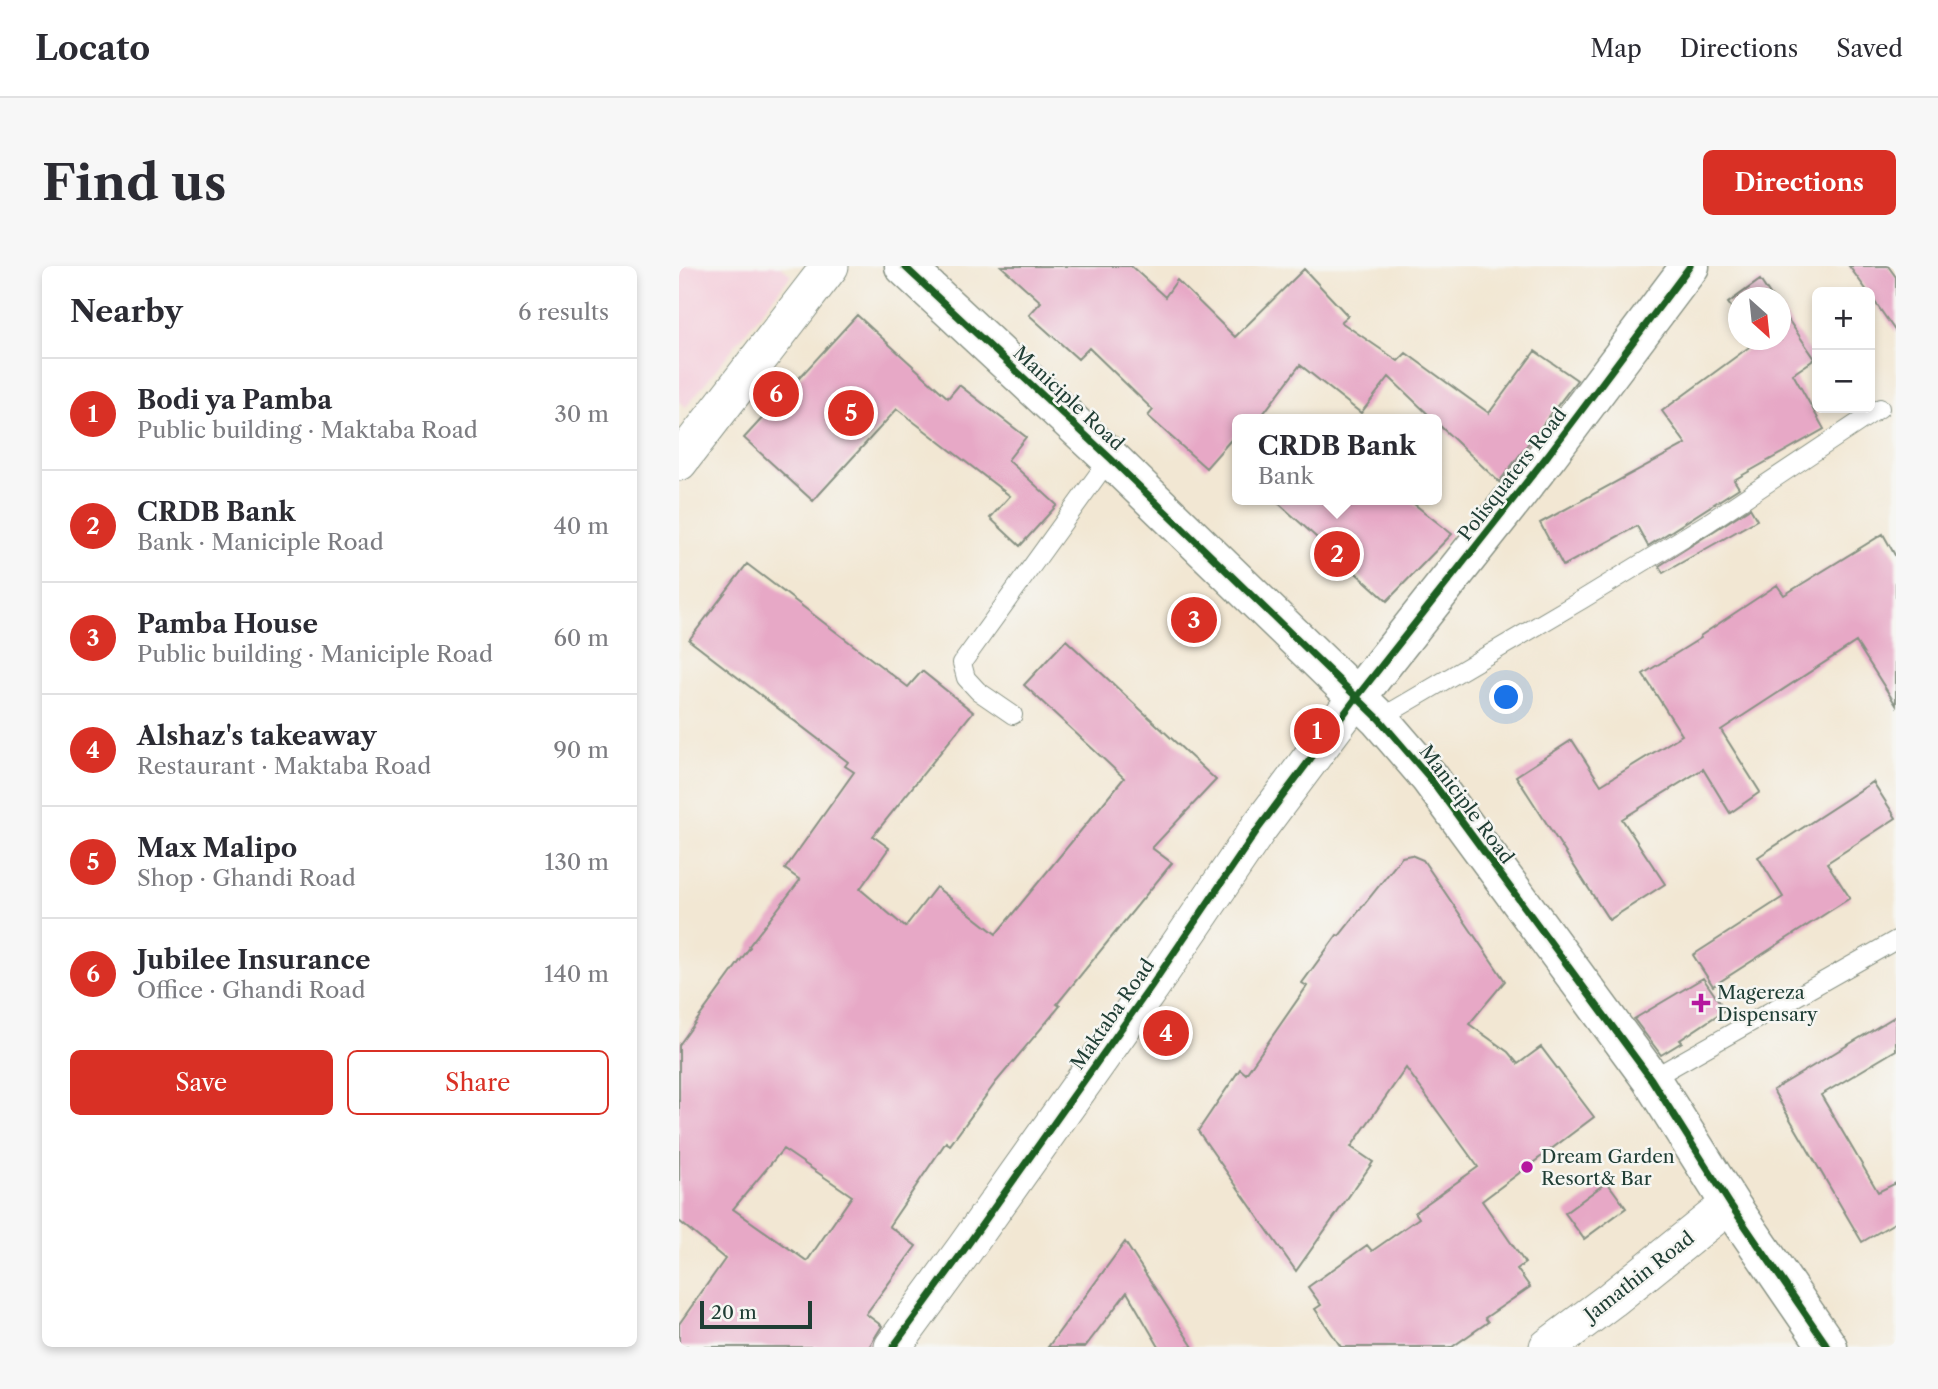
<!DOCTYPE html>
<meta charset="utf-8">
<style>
body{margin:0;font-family:"Libre Caslon Text",serif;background:#f7f7f7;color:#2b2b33}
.controls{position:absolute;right:21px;top:21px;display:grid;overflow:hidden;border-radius:10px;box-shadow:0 4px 10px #0003}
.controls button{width:63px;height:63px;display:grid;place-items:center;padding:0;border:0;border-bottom:2px solid #e1e1e2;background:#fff;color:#2b2b33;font:35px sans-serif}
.compass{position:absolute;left:1049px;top:21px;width:63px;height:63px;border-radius:50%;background:#fff;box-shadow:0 4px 10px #0003;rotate:153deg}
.scale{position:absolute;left:21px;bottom:18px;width:112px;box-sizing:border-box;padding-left:7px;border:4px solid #1f3d34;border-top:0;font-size:19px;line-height:24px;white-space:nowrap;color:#1f3d34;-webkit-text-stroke:5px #f6f6f2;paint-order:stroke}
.you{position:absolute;left:828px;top:432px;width:24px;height:24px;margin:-18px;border:5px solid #fff;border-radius:50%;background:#1a73e8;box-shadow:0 0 0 10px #1a73e833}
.badge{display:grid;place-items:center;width:46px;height:46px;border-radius:50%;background:#d93025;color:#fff;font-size:23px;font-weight:700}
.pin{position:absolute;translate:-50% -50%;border:4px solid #fff;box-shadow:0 2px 7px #0006}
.popup{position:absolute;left:553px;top:148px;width:210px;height:91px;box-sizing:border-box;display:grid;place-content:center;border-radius:10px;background:#fff;filter:drop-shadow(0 2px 5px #0005);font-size:23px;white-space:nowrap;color:#7c7c81}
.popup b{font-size:26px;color:#2b2b33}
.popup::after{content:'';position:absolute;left:50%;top:100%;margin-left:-14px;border:14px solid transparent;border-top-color:#fff}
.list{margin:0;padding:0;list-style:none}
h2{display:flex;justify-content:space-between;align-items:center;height:91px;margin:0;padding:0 28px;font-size:30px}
h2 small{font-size:23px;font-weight:400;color:#7c7c81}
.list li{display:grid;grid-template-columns:46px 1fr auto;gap:21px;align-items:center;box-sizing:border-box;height:112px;padding:0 28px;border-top:2px solid #e1e1e2}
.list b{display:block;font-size:26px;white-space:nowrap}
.list p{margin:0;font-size:23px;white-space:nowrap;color:#7c7c81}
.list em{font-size:23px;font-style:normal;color:#7c7c81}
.actions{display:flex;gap:14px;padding:21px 28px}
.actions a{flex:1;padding:16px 0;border:2px solid #d93025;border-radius:10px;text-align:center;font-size:24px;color:#d93025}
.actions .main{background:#d93025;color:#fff}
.map{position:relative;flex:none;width:1217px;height:1081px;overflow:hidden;border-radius:10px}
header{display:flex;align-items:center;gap:42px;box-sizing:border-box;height:98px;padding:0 35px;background:#fff;border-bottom:2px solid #e1e1e2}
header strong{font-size:33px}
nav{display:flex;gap:38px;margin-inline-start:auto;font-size:24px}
.intro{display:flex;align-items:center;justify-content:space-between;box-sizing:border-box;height:168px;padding:0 42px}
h1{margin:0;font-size:49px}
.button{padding:18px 32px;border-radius:10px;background:#d93025;color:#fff;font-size:24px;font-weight:700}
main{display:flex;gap:42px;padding:0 42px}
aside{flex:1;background:#fff;border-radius:10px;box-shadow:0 4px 10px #0003}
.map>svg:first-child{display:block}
</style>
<header>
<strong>Locato</strong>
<nav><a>Map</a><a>Directions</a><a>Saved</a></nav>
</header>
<div class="intro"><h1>Find us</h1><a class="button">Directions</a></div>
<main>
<aside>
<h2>Nearby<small>6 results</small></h2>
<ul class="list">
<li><span class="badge">1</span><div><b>Bodi ya Pamba</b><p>Public building · Maktaba Road</p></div><em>30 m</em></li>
<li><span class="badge">2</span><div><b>CRDB Bank</b><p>Bank · Maniciple Road</p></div><em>40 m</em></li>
<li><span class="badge">3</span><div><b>Pamba House</b><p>Public building · Maniciple Road</p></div><em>60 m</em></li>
<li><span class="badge">4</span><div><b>Alshaz's takeaway</b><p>Restaurant · Maktaba Road</p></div><em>90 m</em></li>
<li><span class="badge">5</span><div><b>Max Malipo</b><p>Shop · Ghandi Road</p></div><em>130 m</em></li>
<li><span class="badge">6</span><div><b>Jubilee Insurance</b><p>Office · Ghandi Road</p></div><em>140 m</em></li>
</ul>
<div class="actions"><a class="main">Save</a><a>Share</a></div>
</aside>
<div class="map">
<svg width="1217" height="1081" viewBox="0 0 1217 1081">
<rect width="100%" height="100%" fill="#f6f6f2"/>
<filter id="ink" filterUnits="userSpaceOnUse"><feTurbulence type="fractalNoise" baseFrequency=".0143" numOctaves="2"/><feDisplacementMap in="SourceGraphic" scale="14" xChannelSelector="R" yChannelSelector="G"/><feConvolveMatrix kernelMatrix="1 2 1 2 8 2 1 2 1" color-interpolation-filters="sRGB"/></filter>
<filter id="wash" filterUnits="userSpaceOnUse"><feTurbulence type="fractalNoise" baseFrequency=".00686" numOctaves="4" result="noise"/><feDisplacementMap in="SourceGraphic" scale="28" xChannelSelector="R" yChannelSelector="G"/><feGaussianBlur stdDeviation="1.57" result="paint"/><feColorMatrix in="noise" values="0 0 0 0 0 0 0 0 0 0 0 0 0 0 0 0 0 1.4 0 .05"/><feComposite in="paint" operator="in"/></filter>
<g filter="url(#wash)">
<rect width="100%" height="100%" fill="#f2e7d3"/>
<!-- built -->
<path fill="#f4cfdc" d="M 0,0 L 101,0 L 112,9 L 7,141 L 0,136 Z"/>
<g id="blocks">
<!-- building -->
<path fill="#e7a8c6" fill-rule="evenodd" d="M 322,0 L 452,0 L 486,31 L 498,14 L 556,71 L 625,3 L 669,50 L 662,56 L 719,95 L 727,87 L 810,147 L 856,85 L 898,114 L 820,216 L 758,157 L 758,153 L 754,153 L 710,111 L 682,147 L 621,99 L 581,152 L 558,153 L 558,167 L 527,202 L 469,150 L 474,144 L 410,82 L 399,93 L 350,49 L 362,36 Z
M 1170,0 L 1209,0 L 1217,11 L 1217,66 L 1191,29 L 1191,26 L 1189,26 Z
M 1081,14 L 1093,32 L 1060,32 L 1060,51 L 1049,37 Z
M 1102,43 L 1136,93 L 1114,108 L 1145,163 L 1055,214 L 1060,222 L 969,280 L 958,260 L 884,300 L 861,257 L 1007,178 L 983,145 L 1077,76 L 1075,74 L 1102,74 Z
M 178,49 L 269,132 L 280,119 L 347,171 L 329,194 L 378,239 L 341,280 L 311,252 L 331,230 L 218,143 L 134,235 L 65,172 Z
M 596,234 L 730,234 L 773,268 L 708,335 Z
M 1071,242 L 1078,254 L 984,307 L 980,300 Z
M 1204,268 L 1217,291 L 1217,439 L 1177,376 L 1042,464 L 1081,526 L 1051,547 L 1024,503 L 943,553 L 986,618 L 930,654 L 837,510 L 893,474 L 922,519 L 1003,469 L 964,408 L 1022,372 L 1021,370 L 1098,319 L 1105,329 Z
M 68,298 L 229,421 L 243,405 L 294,446 L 194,570 L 210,582 L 181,623 L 226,661 L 257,621 L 317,668 L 445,512 L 345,419 L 387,374 L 537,514 L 473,582 L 493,597 L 378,738 L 381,740 L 317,816 L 271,879 L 267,876 L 210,960 L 237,980 L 187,1048 L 203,1060 L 190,1081 L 0,1081 L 0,1058 L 46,993 L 0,955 L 0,779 L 71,681 L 70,680 L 121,614 L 106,603 L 175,506 L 166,500 L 169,496 L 10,374 ZM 104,883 L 173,930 L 128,995 L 54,943 Z
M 1194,516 L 1217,552 L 1148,597 L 1171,632 L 1034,720 L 1014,689 L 1104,631 L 1079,591 Z
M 732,589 L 744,594 L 826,715 L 790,758 L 829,786 L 839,798 L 862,781 L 915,851 L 803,935 L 846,997 L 838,1003 L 851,1021 L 806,1052 L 809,1056 L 773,1081 L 662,1081 L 636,1043 L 642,1039 L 629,1021 L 688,979 L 693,985 L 740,952 L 736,946 L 799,901 L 727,802 L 672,881 L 694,896 L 617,1005 L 519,865 L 561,803 L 567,808 L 628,720 L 623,717 L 658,669 L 660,670 L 723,591 Z
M 1024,712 L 1046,744 L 1001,774 L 1003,776 L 982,789 L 955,753 Z
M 1217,750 L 1217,784 L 1142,829 L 1199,926 L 1217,917 L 1217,956 L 1183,976 L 1094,824 Z
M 928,916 L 947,942 L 905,973 L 886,947 Z
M 446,976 L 514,1081 L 480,1081 L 448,1026 L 406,1081 L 369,1081 Z"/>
</g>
</g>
<g filter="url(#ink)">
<use href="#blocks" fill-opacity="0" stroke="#889284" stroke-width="2"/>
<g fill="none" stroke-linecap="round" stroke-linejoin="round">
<defs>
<path id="lane" d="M 334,449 L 299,425 L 287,412 L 283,397 L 431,192
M 700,453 L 904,333 L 1030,256 L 1201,142
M 972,813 L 1217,674"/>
<path id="street" d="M 0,196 L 151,0
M 214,1081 L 285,984 L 473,719 L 579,563 L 677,432
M 869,1081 L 933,1033 L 1051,938"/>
<path id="secondary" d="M 225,0 L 431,192 L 700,453 L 750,511 L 972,813 L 1051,938 L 1149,1081
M 677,432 L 869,189 L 1011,0"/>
</defs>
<!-- lane casing -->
<use href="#lane" stroke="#889284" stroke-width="20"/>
<!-- street casing -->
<use href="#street" stroke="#889284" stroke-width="39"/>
<!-- secondary casing -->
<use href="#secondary" stroke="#889284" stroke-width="41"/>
<!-- lane -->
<use href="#lane" stroke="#fff" stroke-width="18"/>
<!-- street -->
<use href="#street" stroke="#fff" stroke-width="37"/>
<!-- secondary -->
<use href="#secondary" stroke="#fff" stroke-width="38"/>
<defs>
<path id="cycleway" d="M 225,0 L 431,192 L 700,453 L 750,511 L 972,813 L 1051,938 L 1149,1081
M 214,1081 L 285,984 L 473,719 L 579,563 L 677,432 L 869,189 L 1011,0"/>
</defs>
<!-- cycleway casing -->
<use href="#cycleway" stroke="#f6f6f2" stroke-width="11"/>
<!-- cycleway -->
<use href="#cycleway" stroke="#1b5e20" stroke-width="7"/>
</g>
</g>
<!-- markers -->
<g fill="#b5179e" stroke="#f6f6f2" stroke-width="2.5">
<path d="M1018.5 726.5h7v7h7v7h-7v7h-7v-7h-7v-7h7z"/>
<circle cx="848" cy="901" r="7"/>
</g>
<g text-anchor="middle" stroke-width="5" stroke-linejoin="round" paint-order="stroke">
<!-- street labels -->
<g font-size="19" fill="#1f3d34" stroke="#f6f6f2">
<text transform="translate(390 132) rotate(43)" y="7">Maniciple Road</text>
<text transform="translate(833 208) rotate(-52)" y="7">Polisquaters Road</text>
<text transform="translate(788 538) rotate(53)" y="7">Maniciple Road</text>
<text transform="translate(433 748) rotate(-55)" y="7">Maktaba Road</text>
<text transform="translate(960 1010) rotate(-38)" y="7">Jamathin Road</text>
</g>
<!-- poi labels -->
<g font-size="19" fill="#1f3d34" stroke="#f6f6f2" text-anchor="start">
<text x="1038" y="733">Magereza<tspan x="1038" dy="22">Dispensary</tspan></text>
<text x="862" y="897">Dream Garden<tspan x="862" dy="22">Resort&amp; Bar</tspan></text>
</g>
</g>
</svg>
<div class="controls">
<button>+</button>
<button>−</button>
</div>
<svg class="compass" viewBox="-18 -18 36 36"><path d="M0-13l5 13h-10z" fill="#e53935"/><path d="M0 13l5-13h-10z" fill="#7c7c81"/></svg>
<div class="scale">20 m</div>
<div class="you"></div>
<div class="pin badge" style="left:638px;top:465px">1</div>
<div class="pin badge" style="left:658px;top:288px">2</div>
<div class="popup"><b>CRDB Bank</b>Bank</div>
<div class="pin badge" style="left:515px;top:354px">3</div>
<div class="pin badge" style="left:487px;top:767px">4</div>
<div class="pin badge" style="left:172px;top:147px">5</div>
<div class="pin badge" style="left:97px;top:128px">6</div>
</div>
</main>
